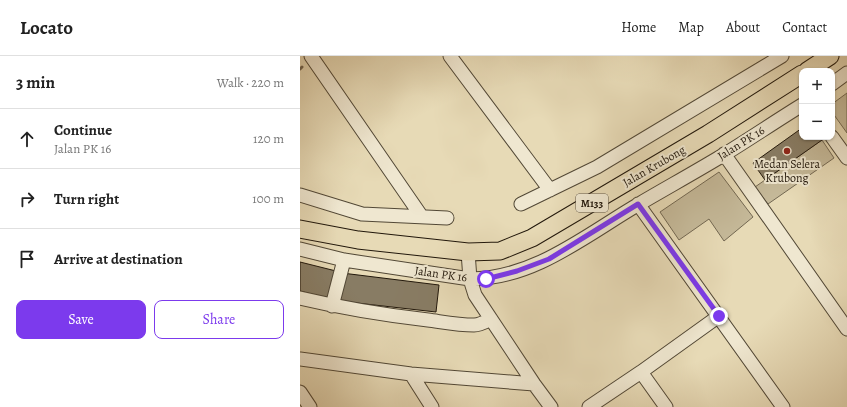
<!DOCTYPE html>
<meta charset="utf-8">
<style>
body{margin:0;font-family:Alegreya,serif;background:#f6f6f6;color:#222}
.controls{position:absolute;right:12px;top:12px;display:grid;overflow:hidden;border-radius:8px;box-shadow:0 1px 3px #0004}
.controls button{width:36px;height:36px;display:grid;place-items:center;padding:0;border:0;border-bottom:1px solid #e0e0e0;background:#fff;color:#222;font:20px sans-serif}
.stop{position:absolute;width:12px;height:12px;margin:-9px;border:3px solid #7c3aed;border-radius:50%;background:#fff}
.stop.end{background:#7c3aed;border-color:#fff;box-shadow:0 1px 4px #0008}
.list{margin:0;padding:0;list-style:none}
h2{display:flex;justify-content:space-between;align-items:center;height:52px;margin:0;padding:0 16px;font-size:17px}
h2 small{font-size:13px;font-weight:400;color:#767676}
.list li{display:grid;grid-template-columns:26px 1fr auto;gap:12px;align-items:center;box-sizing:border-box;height:60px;padding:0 16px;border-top:1px solid #e0e0e0}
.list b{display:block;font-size:15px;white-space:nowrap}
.list p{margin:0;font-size:13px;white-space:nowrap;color:#767676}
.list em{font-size:13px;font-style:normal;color:#767676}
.actions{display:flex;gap:8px;padding:12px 16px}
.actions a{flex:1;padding:9px 0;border:1px solid #7c3aed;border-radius:8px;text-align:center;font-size:14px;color:#7c3aed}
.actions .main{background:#7c3aed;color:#fff}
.icon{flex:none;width:22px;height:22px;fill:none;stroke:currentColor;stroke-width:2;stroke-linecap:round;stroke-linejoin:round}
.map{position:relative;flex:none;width:547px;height:351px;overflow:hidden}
header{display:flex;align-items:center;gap:24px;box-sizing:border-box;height:56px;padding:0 20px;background:#fff;border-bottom:1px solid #e0e0e0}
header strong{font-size:19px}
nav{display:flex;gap:22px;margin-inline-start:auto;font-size:14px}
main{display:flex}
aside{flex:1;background:#fff}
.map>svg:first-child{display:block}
</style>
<header>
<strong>Locato</strong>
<nav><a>Home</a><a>Map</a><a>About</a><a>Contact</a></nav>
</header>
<main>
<aside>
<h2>3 min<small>Walk · 220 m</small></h2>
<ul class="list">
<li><svg class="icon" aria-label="ahead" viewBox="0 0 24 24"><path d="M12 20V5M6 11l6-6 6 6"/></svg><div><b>Continue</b><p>Jalan PK 16</p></div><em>120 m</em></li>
<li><svg class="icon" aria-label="right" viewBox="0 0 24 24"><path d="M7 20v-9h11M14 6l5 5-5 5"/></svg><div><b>Turn right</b></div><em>100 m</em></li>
<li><svg class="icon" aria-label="arrive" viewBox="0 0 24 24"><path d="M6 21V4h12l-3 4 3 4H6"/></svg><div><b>Arrive at destination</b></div></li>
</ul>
<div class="actions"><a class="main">Save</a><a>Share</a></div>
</aside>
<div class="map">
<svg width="547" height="351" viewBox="0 0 547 351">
<rect width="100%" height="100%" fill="#e7dab6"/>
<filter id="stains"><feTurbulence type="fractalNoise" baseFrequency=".005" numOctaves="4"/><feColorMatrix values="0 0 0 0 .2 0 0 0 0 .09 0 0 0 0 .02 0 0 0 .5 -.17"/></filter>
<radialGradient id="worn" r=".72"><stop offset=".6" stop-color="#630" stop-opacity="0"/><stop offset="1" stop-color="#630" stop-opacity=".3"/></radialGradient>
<!-- green -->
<path fill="#c5b999" stroke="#736852" d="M 547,37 L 547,77 L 532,56 L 532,48 Z
M 522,84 L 534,102 L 468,148 L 455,131 Z
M 419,116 L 453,161 L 424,185 L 409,163 L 379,184 L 360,156 Z"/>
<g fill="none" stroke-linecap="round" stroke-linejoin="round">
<!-- stream -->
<path stroke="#70644f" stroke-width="3" d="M 0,13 L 2,11"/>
</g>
<!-- building -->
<path fill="#887c64" stroke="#21170b" d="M 502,72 L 502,81 L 519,81 L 522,84 L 465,124 L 453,107 Z
M 0,206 L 36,215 L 29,243 L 0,235 Z
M 42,217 L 139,229 L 136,256 L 39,245 Z"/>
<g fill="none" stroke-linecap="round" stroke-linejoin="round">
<defs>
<path id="minor" d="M 11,0 L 122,161
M 150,0 L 250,134
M 532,28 L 547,17
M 532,81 L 547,102
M 424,98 L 547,273
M 0,139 L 62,158 L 147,162
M 221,148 L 297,111 L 482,0
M 338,148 L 483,351
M 0,193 L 44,204 L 170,223 C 234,223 286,179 339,148 C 368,131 397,115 425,98 C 451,82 476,65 502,49
M 168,196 L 170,223 L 175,239 L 234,328 L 251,351
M 0,242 C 42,252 85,259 128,264 C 143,266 158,269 174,269 C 180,269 185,266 191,263
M 32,250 L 44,204
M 0,303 L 111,318 L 234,328
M 341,316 L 366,351
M 111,318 L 132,351
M 0,336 L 10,351
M 289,351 L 341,316 L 419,260"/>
<path id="major" d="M 507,15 L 530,0
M 0,173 L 58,184 L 168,196 L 200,195 L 232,182 L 408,78 L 502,18"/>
</defs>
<!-- minor casing -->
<use href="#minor" stroke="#524836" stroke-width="15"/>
<!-- major casing -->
<use href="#major" stroke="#21170b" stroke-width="19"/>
<!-- minor -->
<use href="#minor" stroke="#efe7d0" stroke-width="13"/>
<!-- major -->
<use href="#major" stroke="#e7dab6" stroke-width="17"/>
</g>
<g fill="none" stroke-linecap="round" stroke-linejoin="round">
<!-- route -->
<path stroke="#7c3aed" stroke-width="5" d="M 186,223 L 217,215 L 249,203 L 338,148 L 419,260"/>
</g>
<!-- markers -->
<circle fill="#8f2418" stroke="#efe7d0" stroke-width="1.5" cx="487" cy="95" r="4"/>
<g text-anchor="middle" stroke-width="4" stroke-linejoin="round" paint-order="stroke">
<!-- shield labels -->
<rect fill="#efe7d0" stroke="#5f5546" stroke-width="1" x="276" y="138" width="32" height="18" rx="3"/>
<g font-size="11" font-weight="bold" fill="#21170b">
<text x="292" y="151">M133</text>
</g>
<!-- street labels -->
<g font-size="12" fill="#21170b" stroke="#efe7d0">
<text transform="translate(441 87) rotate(-32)" y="4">Jalan PK 16</text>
<text transform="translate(354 110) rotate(-30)" y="4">Jalan Krubong</text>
<text transform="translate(141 218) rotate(8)" y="4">Jalan PK 16</text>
</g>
<!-- poi labels -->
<g font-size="12" fill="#21170b" stroke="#efe7d0">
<text x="487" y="112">Medan Selera<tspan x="487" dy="14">Krubong</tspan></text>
</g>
</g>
<rect width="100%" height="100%" filter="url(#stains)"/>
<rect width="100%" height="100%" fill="url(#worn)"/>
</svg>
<div class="controls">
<button>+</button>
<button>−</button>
</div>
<div class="stop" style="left:186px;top:223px"></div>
<div class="stop end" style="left:419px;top:260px"></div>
</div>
</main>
